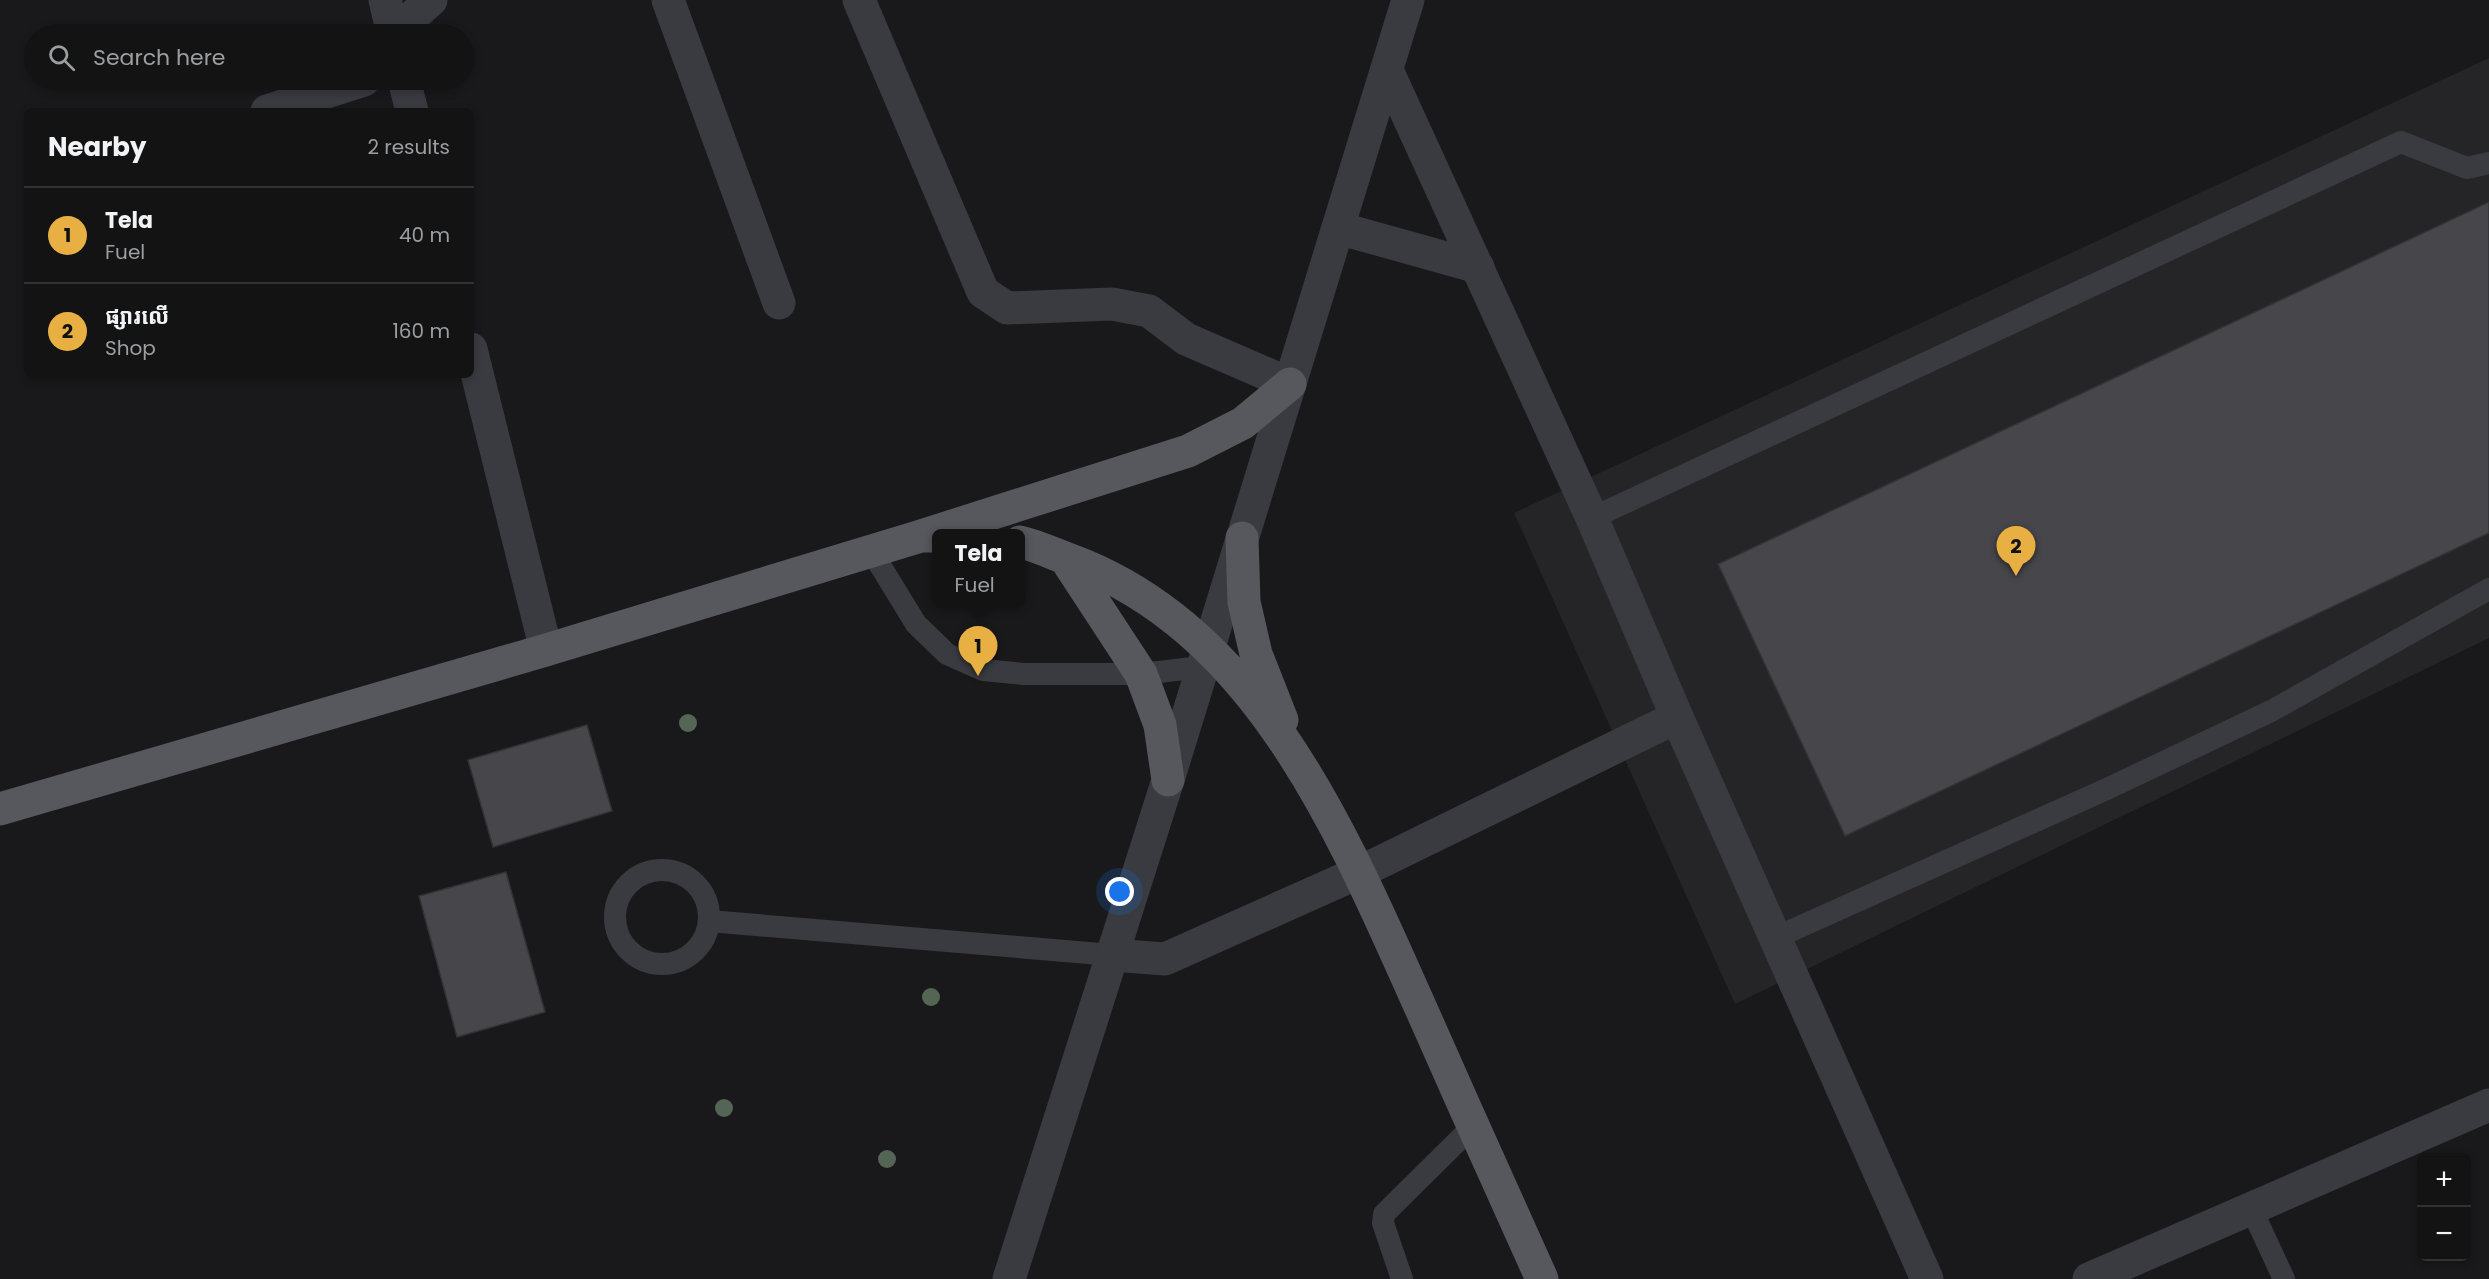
<!DOCTYPE html>
<meta charset="utf-8">
<style>
body{margin:0;font-family:Poppins,"Noto Sans Khmer",sans-serif;background:#1c1c1d;color:#f1f3f6}
.controls{position:absolute;right:18px;bottom:18px;display:grid;overflow:hidden;border-radius:9px;box-shadow:0 3px 9px #0003}
.controls button{width:54px;height:54px;display:grid;place-items:center;padding:0;border:0;border-bottom:2px solid #323234;background:#131314;color:#f1f3f6;font:30px sans-serif}
.you{position:absolute;left:1120px;top:892px;width:21px;height:21px;margin:-15px;border:4px solid #fff;border-radius:50%;background:#1a73e8;box-shadow:0 0 0 9px #1a73e833}
.badge{display:grid;place-items:center;width:39px;height:39px;border-radius:50%;background:#e8b043;color:#111;font-size:20px;font-weight:700}
.pin{position:absolute;translate:-50% -50px;filter:drop-shadow(0 2px 3px #0008)}
.pin::after{content:'';position:absolute;top:32px;width:21px;height:18px;background:inherit;clip-path:polygon(0 0,100% 0,50% 100%)}
.popup{position:absolute;left:932px;top:529px;width:93px;height:78px;box-sizing:border-box;display:grid;place-content:center;border-radius:9px;background:#131314;filter:drop-shadow(0 2px 4px #0005);font-size:20px;white-space:nowrap;color:#9d9ea0}
.popup b{font-size:22px;color:#f1f3f6}
.popup::after{content:'';position:absolute;left:50%;top:100%;margin-left:-12px;border:12px solid transparent;border-top-color:#131314}
.list{margin:0;padding:0;list-style:none}
h2{display:flex;justify-content:space-between;align-items:center;height:78px;margin:0;padding:0 24px;font-size:26px}
h2 small{font-size:20px;font-weight:400;color:#9d9ea0}
.list li{display:grid;grid-template-columns:39px 1fr auto;gap:18px;align-items:center;box-sizing:border-box;height:96px;padding:0 24px;border-top:2px solid #323234}
.list b{display:block;font-size:22px;white-space:nowrap}
.list p{margin:0;font-size:20px;white-space:nowrap;color:#9d9ea0}
.list em{font-size:20px;font-style:normal;color:#9d9ea0}
.icon{flex:none;width:33px;height:33px;fill:none;stroke:currentColor;stroke-width:2;stroke-linecap:round;stroke-linejoin:round}
.map{position:relative;flex:none;width:2489px;height:1279px;overflow:hidden}
.search{position:absolute;background:#131314;box-shadow:0 3px 9px #0003;left:24px;top:24px;width:450px;height:66px;display:flex;align-items:center;gap:15px;box-sizing:border-box;padding:0 21px;border-radius:33px;color:#9d9ea0;font-size:22px}
.panel{position:absolute;background:#131314;box-shadow:0 3px 9px #0003;left:24px;top:108px;width:450px;height:270px;border-radius:9px}
.map>svg:first-child{display:block}
</style>
<div class="map">
<svg width="2489" height="1279" viewBox="0 0 2489 1279">
<rect width="100%" height="100%" fill="#19191b"/>
<!-- built -->
<path fill="#252528" d="M 2489,58 L 2489,638 L 1735,1004 L 1514,513 Z"/>
<!-- building -->
<path fill="#46464b" stroke="#333337" stroke-width="1.5" d="M 2489,202 L 2489,533 L 1845,836 L 1718,564 Z
M 587,725 L 612,811 L 493,847 L 468,760 Z
M 506,872 L 545,1012 L 457,1037 L 419,896 Z"/>
<g fill="none" stroke-linecap="round" stroke-linejoin="round">
<!-- service -->
<path stroke="#3a3b40" stroke-width="22" d="M 1592,518 L 2401,142 L 2467,168 L 2489,163
M 872,552 L 916,624 L 947,654 L 983,670 L 1024,674 L 1141,674 L 1202,667
M615 917a47 47 0 1 1 94 0a47 47 0 1 1-94 0Z
M 709,921 L 1112,955
M 1775,938 L 2109,788 L 2271,711 L 2489,589
M 2251,1208 L 2284,1279
M 1402,1279 L 1383,1223 L 1384,1214 L 1473,1126"/>
<!-- minor -->
<path stroke="#3a3b40" stroke-width="33" d="M 385,0 L 393,34
M 668,0 L 779,303
M 859,0 L 983,292 L 1007,308 L 1112,304 L 1149,311 L 1186,339 L 1290,384
M 393,34 L 431,0
M 404,80 L 412,111
M 267,111 L 364,80
M 1338,228 L 1478,267
M 471,349 L 546,650
M 1112,955 L 1165,959 L 1360,872 L 1677,717
M 2089,1279 L 2489,1105"/>
<!-- tertiary -->
<path stroke="#3a3b40" stroke-width="33" d="M 1387,70 L 1592,518 L 1677,717 L 1927,1279
M 1009,1279 L 1168,780 L 1408,0"/>
<!-- primary -->
<path stroke="#56585e" stroke-width="33" d="M 921,536 L 1188,451 L 1243,423 L 1290,384
M 1242,538 L 1244,602 L 1256,654 L 1282,720
M 1020,542 C 1038,546 1056,555 1073,561 C 1263,633 1346,842 1423,1013 C 1462,1102 1502,1190 1542,1279
M 1065,558 L 1141,674 L 1160,725 L 1168,780
M 0,809 L 546,650 L 921,536 L 936,536"/>
</g>
<!-- trees -->
<g fill="#546556">
<circle cx="688" cy="723" r="9"/>
<circle cx="931" cy="997" r="9"/>
<circle cx="724" cy="1108" r="9"/>
<circle cx="887" cy="1159" r="9"/>
</g>
</svg>
<div class="controls">
<button>+</button>
<button>−</button>
</div>
<div class="you"></div>
<div class="pin badge" style="left:978px;top:676px">1</div>
<div class="popup"><b>Tela</b>Fuel</div>
<div class="pin badge" style="left:2016px;top:576px">2</div>
<div class="search"><svg class="icon" aria-label="search" viewBox="0 0 24 24"><circle cx="10" cy="10" r="6"/><path d="M15 15l6 6"/></svg>Search here</div>
<section class="panel">
<h2>Nearby<small>2 results</small></h2>
<ul class="list">
<li><span class="badge">1</span><div><b>Tela</b><p>Fuel</p></div><em>40 m</em></li>
<li><span class="badge">2</span><div><b>ផ្សារលើ</b><p>Shop</p></div><em>160 m</em></li>
</ul>
</section>
</div>
